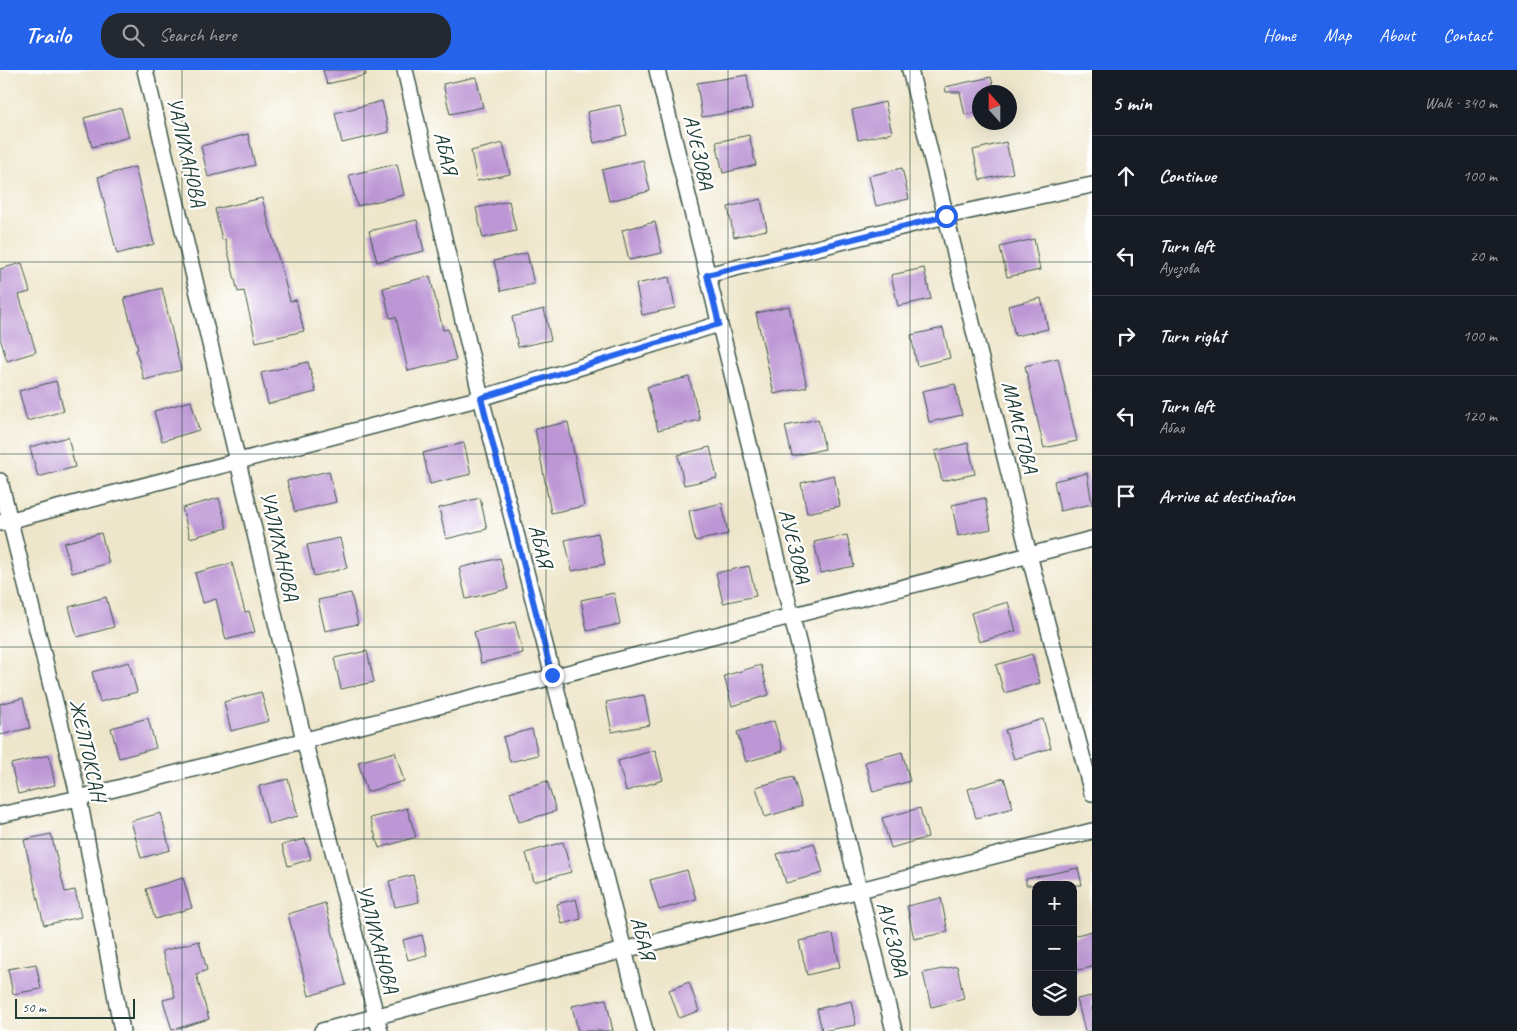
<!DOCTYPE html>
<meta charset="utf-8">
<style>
body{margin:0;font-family:Caveat,sans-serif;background:#242831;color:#f1f3f6}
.controls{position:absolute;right:15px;bottom:15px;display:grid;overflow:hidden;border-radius:10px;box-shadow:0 5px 20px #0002}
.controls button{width:45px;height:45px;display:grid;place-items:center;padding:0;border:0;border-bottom:1px solid #363941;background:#171b24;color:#f1f3f6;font:25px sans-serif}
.compass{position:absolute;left:972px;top:15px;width:45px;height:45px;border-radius:50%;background:#171b24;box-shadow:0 5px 20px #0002;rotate:339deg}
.scale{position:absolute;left:15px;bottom:12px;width:120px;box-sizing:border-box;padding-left:5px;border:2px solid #1f3d34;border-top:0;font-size:14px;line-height:18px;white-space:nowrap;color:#1f3d34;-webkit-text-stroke:4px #fff;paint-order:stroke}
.stop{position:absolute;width:15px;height:15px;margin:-11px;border:4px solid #2563eb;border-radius:50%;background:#fff}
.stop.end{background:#2563eb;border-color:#fff;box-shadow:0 1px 5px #0008}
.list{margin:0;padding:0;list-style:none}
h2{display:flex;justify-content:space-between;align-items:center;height:65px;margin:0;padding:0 20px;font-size:21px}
h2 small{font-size:16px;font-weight:400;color:#9ea1a6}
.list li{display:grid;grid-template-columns:32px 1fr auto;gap:15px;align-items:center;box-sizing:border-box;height:80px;padding:0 20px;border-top:1px solid #363941}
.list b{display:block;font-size:19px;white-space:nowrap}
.list p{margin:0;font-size:16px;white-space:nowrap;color:#9ea1a6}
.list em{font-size:16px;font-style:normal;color:#9ea1a6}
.icon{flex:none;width:28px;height:28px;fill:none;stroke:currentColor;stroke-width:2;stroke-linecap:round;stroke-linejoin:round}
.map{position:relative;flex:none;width:1092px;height:961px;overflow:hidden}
header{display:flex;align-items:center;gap:30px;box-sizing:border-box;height:70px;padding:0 25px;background:#2563eb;color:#fff}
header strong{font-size:24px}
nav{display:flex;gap:28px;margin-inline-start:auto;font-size:18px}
.search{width:350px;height:45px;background:#242831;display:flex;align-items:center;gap:12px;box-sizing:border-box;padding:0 18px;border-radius:20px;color:#9ea1a6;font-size:19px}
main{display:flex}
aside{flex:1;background:#171b24}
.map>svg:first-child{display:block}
</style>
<header>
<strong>Trailo</strong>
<div class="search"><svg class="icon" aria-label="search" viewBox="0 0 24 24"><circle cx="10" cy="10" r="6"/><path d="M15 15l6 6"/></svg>Search here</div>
<nav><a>Home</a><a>Map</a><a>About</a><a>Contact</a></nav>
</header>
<main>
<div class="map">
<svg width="1092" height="961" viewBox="0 0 1092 961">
<rect width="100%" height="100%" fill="#fff"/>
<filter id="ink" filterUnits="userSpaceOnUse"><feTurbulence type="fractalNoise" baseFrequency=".02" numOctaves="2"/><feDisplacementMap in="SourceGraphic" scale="10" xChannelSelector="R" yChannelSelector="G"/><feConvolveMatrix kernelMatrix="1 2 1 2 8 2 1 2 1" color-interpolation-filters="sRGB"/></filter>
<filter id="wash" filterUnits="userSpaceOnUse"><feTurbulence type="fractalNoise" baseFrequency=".0096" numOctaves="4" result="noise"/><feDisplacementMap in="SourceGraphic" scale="20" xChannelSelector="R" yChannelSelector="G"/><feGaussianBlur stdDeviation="1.12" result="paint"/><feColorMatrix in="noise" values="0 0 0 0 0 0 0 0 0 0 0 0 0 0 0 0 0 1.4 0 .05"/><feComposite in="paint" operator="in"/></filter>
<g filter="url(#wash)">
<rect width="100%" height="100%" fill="#eee6ca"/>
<g id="blocks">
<!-- building -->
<path fill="#bd97d5" d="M 323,0 L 365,0 L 366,5 L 327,14 Z
M 747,5 L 752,39 L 702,47 L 697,13 Z
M 476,7 L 483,37 L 450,44 L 443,14 Z
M 991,7 L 995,22 L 980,22 L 980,41 L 965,45 L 960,22 L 946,22 L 945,17 Z
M 382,31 L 389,62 L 342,73 L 335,43 Z
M 885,32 L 892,63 L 858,70 L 852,40 Z
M 620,35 L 627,65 L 594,73 L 587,42 Z
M 121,38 L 129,67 L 92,77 L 84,48 Z
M 248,64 L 255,95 L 208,107 L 201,76 Z
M 749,65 L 756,95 L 723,103 L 716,72 Z
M 1006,72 L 1013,103 L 980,110 L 973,80 Z
M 503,73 L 510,104 L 477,111 L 471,81 Z
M 643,90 L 650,121 L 609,131 L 602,100 Z
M 397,94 L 404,125 L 357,136 L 349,105 Z
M 135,97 L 154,174 L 117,184 L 98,107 Z
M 902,98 L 909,129 L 876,136 L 869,106 Z
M 262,128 L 290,231 L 296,230 L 304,261 L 256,272 L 244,221 L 238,222 L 225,169 L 222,170 L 215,139 Z
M 761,129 L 767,160 L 734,167 L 728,137 Z
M 509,131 L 516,161 L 483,168 L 476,138 Z
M 417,150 L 424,181 L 377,192 L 369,161 Z
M 655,152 L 662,183 L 629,190 L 622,160 Z
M 1034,169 L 1040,200 L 1007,207 L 1000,177 Z
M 527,183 L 534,214 L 501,221 L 494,191 Z
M 22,193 L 30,222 L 19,225 L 36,282 L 7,291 L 0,268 L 0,199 Z
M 924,198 L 931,229 L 898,236 L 891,205 Z
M 430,206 L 443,260 L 448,259 L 456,290 L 408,301 L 396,247 L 390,248 L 383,218 Z
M 669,207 L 675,238 L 642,245 L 636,214 Z
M 162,218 L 181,300 L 144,310 L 136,280 L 138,279 L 124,228 Z
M 1041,228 L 1048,259 L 1015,266 L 1008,236 Z
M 789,236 L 807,317 L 774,324 L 756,243 Z
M 544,239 L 551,270 L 518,277 L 512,247 Z
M 943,258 L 950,288 L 917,296 L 911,265 Z
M 1058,288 L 1077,371 L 1044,378 L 1025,296 Z
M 308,292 L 316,322 L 268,334 L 261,303 Z
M 689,307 L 700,350 L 658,360 L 647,317 Z
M 56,311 L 64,341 L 27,351 L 19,321 Z
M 955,314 L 962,345 L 929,352 L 922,321 Z
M 191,331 L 199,360 L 162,371 L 154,341 Z
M 818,349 L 825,379 L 792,386 L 785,356 Z
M 568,352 L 584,436 L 551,443 L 535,359 Z
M 68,367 L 75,397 L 38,407 L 30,377 Z
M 464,373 L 471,404 L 430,414 L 423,383 Z
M 968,373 L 975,404 L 942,411 L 935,381 Z
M 710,377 L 717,408 L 684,415 L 678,385 Z
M 329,401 L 336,432 L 295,442 L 287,411 Z
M 1087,403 L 1092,434 L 1060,441 L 1054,411 Z
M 834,405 L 840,436 L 807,443 L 801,413 Z
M 219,428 L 227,458 L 190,468 L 182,438 Z
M 480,428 L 487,459 L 446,469 L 439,438 Z
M 985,428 L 991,459 L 958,466 L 952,435 Z
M 722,433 L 728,464 L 695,471 L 689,441 Z
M 101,463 L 109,493 L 72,503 L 64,473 Z
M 598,463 L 605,494 L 572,501 L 565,470 Z
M 847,465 L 854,496 L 821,503 L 814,472 Z
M 340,468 L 347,498 L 314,506 L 307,475 Z
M 500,488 L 508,519 L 466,529 L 459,498 Z
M 232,493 L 245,542 L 249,541 L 255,562 L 226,570 L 216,529 L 203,533 L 195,503 Z
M 749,496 L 756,526 L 723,533 L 716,503 Z
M 351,523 L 358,554 L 325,561 L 318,530 Z
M 614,523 L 620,554 L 587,561 L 581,530 Z
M 106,527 L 114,557 L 77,567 L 69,537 Z
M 1008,532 L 1016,561 L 979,572 L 971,543 Z
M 515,552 L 523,583 L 481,593 L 474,562 Z
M 367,581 L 374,612 L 341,619 L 334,588 Z
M 1032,584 L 1040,613 L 1004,623 L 996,595 Z
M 129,592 L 137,622 L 100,632 L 92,602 Z
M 761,595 L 769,625 L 732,636 L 724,606 Z
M 261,622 L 269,651 L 231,661 L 224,632 Z
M 644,625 L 650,655 L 612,662 L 606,632 Z
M 23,628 L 30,658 L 0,665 L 0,634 Z
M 148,648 L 156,678 L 119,688 L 111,658 Z
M 1043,649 L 1051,678 L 1014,689 L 1005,660 Z
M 774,651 L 783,681 L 746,692 L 737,662 Z
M 532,659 L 538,685 L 510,692 L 503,667 Z
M 655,680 L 663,710 L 626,721 L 618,691 Z
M 395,682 L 404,711 L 367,722 L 358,692 Z
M 902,682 L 910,711 L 873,722 L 865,692 Z
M 49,685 L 55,715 L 18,724 L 11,694 Z
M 793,707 L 802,736 L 765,747 L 756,717 Z
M 1004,708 L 1013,738 L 976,748 L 968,719 Z
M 288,709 L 298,746 L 268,754 L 259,716 Z
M 547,711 L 556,741 L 519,752 L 510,722 Z
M 407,738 L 416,767 L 379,778 L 370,748 Z
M 920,738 L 928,767 L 891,778 L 882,748 Z
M 161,743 L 170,780 L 141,788 L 131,751 Z
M 51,764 L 65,822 L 75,820 L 81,847 L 44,855 L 24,770 Z
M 305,769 L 311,789 L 288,796 L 282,775 Z
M 563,772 L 571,802 L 534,812 L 526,783 Z
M 814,773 L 823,803 L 786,813 L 777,784 Z
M 1078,798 L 1082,815 L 1026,815 L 1026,809 Z
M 687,800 L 696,829 L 659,840 L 650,810 Z
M 413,805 L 419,832 L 395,837 L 389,811 Z
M 183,808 L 192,838 L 155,849 L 146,819 Z
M 941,828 L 948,862 L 914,869 L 907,836 Z
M 576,829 L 581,849 L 562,854 L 557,834 Z
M 325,833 L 346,915 L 309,926 L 288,844 Z
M 1092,861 L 1092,897 L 1073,901 L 1073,866 Z
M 833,864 L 840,897 L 807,905 L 799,871 Z
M 422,865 L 427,885 L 408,890 L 403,870 Z
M 199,871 L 207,900 L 196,904 L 209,949 L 172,960 L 163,930 L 175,927 L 162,881 Z
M 36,894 L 41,919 L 13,924 L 8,899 Z
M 957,896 L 964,929 L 931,937 L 923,903 Z
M 689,912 L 699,941 L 679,948 L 669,920 Z
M 1092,926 L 1092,961 L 1085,961 L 1077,929 Z
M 606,929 L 613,961 L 578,961 L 572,936 Z
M 851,931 L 856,955 L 822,961 L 817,939 Z"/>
</g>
</g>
<g filter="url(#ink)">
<use href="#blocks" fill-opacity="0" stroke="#3e564a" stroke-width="1"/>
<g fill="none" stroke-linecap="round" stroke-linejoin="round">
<defs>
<path id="street" d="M 145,0 L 304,670 L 380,961
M 405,0 L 481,328 L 645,961
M 657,0 L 894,961
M 910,0 L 1029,485 L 1092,723
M 707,205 L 946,146 L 1092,115
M 0,411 L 79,728 L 122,961
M 0,453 L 481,328 L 719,254
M 0,745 L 79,728 L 1092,469
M 322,961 L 624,880 L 1092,761"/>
</defs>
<!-- street casing -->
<use href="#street" stroke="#3e564a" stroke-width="18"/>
<!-- street -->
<use href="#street" stroke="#fff" stroke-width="15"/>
</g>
</g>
<g fill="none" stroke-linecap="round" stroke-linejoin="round" filter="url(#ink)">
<!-- route -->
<path stroke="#2563eb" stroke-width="6" d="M 552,605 L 481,328 L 719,254 L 707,205 L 946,146"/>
</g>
<!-- grid -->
<path fill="none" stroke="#1f3d34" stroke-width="1" stroke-opacity="0.55" d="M 182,0 L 182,961M 364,0 L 364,961M 546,0 L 546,961M 728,0 L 728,961M 910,0 L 910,961M 0,192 L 1092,192M 0,384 L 1092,384M 0,577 L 1092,577M 0,769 L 1092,769"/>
<g text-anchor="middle" stroke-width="4.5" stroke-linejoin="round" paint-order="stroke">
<!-- street labels -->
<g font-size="21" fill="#1f3d34" stroke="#fff">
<text transform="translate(187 82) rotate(77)" y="7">УАЛИХАНОВА</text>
<text transform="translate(699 82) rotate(77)" y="7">АУЕЗОВА</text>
<text transform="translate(446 83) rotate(77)" y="7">АБАЯ</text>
<text transform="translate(1020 357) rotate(76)" y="7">МАМЕТОВА</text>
<text transform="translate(280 476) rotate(77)" y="7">УАЛИХАНОВА</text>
<text transform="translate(541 476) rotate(76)" y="7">АБАЯ</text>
<text transform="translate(795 476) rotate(76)" y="7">АУЕЗОВА</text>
<text transform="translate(88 680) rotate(77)" y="7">ЖЕЛТОКСАН</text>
<text transform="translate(643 868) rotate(75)" y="7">АБАЯ</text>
<text transform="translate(378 869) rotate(75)" y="7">УАЛИХАНОВА</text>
<text transform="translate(893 869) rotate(76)" y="7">АУЕЗОВА</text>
</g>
</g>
</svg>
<div class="controls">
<button>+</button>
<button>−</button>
<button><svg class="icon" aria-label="layers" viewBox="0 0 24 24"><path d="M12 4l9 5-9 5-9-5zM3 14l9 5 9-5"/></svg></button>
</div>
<svg class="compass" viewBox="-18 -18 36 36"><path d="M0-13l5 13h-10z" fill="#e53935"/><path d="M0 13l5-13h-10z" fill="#9ea1a6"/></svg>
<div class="scale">50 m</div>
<div class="stop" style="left:946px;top:146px"></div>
<div class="stop end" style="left:552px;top:605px"></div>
</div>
<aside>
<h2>5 min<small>Walk · 340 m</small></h2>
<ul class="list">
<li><svg class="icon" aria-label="ahead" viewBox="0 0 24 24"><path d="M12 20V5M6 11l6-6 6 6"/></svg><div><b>Continue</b></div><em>100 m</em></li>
<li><svg class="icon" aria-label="left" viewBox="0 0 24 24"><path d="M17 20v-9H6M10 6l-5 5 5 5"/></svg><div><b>Turn left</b><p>Ауезова</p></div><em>20 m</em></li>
<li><svg class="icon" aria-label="right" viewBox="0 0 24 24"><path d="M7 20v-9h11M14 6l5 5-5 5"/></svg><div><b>Turn right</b></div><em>100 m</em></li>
<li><svg class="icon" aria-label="left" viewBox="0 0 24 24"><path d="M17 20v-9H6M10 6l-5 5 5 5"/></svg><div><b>Turn left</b><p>Абая</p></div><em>120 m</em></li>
<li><svg class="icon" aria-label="arrive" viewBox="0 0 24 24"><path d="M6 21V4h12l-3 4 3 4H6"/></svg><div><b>Arrive at destination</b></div></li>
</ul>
</aside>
</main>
